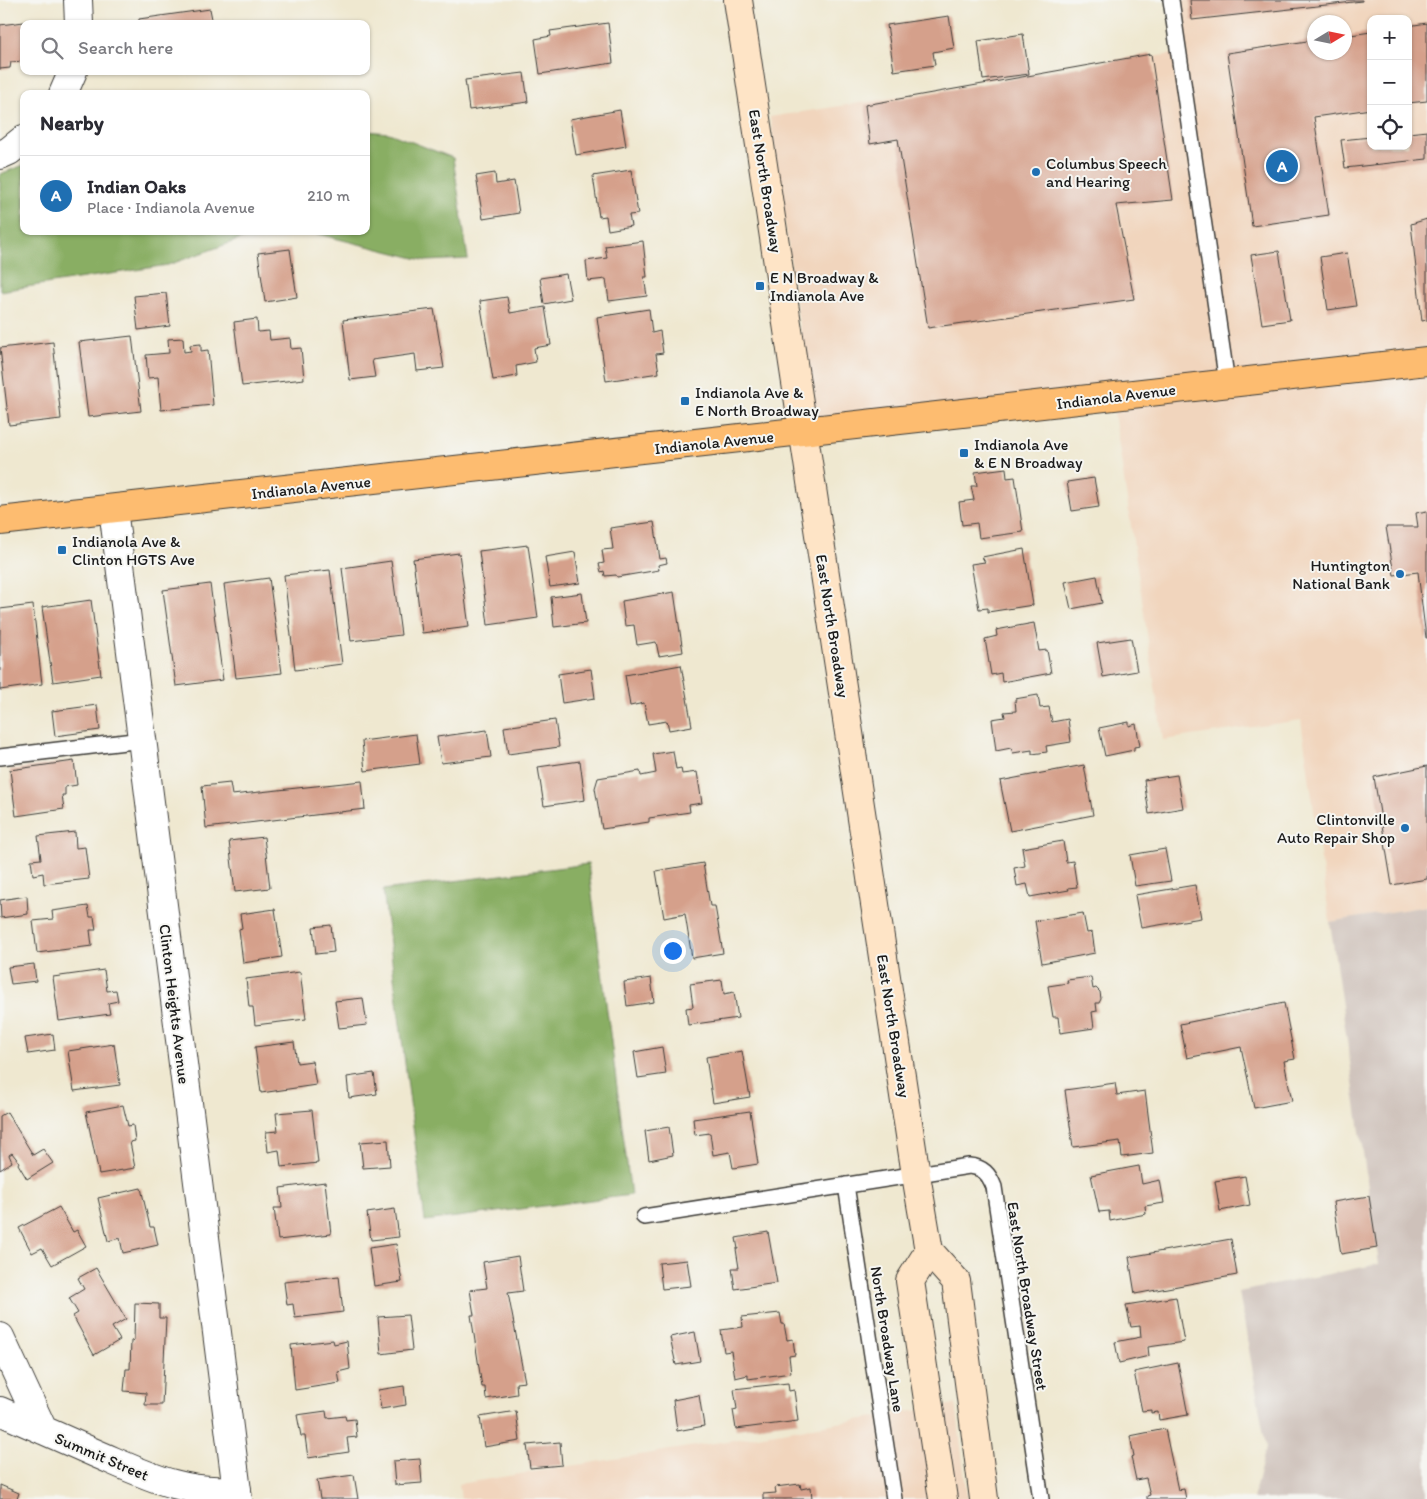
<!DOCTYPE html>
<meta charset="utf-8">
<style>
body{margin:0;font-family:Itim,sans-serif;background:#f7f7f7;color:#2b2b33}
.controls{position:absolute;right:15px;top:15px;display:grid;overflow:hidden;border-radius:10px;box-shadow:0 1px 4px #0004}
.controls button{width:45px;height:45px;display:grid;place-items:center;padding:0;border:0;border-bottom:1px solid #e1e1e2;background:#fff;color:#2b2b33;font:25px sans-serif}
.compass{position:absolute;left:1307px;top:15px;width:45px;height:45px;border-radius:50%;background:#fff;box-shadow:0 1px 4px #0004;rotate:80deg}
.you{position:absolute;left:672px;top:950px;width:18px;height:18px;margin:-12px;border:4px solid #fff;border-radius:50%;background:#1a73e8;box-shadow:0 0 0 8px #1a73e833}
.badge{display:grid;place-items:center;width:32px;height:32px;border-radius:50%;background:#1f6fb2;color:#fff;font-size:16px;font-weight:700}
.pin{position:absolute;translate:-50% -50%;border:2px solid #fff;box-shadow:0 1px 5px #0006}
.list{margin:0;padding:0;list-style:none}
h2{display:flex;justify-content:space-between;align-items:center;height:65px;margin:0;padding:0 20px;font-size:21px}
h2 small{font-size:16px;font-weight:400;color:#7c7c81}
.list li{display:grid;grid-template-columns:32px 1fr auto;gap:15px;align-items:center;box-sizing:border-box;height:80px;padding:0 20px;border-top:1px solid #e1e1e2}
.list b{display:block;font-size:19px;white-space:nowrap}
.list p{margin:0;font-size:16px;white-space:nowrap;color:#7c7c81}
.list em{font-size:16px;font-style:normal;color:#7c7c81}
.icon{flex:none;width:28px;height:28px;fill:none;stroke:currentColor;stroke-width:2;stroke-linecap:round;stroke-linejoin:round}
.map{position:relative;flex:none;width:1427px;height:1499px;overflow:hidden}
.search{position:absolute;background:#fff;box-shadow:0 1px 4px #0004;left:20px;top:20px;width:350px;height:55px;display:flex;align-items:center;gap:12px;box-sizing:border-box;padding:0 18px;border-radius:10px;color:#7c7c81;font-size:19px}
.panel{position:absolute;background:#fff;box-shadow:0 1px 4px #0004;left:20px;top:90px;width:350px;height:145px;border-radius:10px}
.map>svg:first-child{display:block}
</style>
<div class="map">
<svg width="1427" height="1499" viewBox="0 0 1427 1499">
<rect width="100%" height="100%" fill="#f6f6f2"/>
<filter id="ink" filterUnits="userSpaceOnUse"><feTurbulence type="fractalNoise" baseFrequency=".02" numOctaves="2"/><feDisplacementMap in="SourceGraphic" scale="10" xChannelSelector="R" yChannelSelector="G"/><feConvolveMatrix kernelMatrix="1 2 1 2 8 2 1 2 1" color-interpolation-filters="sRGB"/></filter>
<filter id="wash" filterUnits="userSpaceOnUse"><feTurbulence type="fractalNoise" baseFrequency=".0096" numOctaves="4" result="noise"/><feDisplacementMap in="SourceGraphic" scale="20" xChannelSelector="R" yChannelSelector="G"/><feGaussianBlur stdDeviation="1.12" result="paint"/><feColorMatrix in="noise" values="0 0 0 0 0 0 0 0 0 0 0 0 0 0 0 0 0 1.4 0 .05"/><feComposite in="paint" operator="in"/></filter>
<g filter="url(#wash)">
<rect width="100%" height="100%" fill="#efe8d0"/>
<!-- built -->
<path fill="#f1d5bd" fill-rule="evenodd" d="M 1179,0 L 1427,0 L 1427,906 L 1330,922 L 1301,720 L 1163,740 L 1112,399 L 814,430 L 770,117 L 1185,52 ZM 1371,19 L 1408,19 L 1408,146 L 1371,146 ZM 1314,22 L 1344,22 L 1344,52 L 1314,52 Z
M 956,1404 L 967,1499 L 461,1499 L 459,1484 Z"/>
<!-- industrial -->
<path fill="#cec1ba" d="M 1427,906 L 1427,1499 L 1253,1499 L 1266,1447 L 1239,1292 L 1379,1264 L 1330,922 Z"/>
<!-- forest -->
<path fill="#89ae63" stroke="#526540" d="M 366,131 L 389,133 L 453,158 L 468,259 L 427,261 L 314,233 L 258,233 L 168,265 L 0,291 L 0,174 L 24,165 L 24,231 L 366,231 Z
M 588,864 L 631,1195 L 425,1221 L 383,890 Z"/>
<g id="blocks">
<!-- building -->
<path fill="#d5a08b" d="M 1190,0 L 1362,0 L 1362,1 L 1192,20 Z
M 210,9 L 213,24 L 139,24 L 139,19 Z
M 949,16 L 954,48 L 933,52 L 935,65 L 894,71 L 887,25 Z
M 24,22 L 24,61 L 11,62 L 10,68 L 0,69 L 0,25 Z
M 608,23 L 613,63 L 540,74 L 535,39 L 551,36 L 550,31 Z
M 1427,23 L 1427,101 L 1408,103 L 1408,26 Z
M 1371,32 L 1371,109 L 1314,117 L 1329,215 L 1252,226 L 1227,53 L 1314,40 L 1314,52 L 1344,52 L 1344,36 Z
M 1023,34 L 1029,74 L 983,80 L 978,41 Z
M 1151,54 L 1173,200 L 1116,205 L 1134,299 L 928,328 L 898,139 L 870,144 L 865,105 Z
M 524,73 L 528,102 L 469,110 L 465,80 Z
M 620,110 L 626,146 L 576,155 L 570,119 Z
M 1427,131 L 1427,159 L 1345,168 L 1341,140 L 1371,137 L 1371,146 L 1408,146 L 1408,133 Z
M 631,170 L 638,214 L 629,215 L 631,226 L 608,230 L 606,216 L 599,217 L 593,176 Z
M 495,173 L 496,184 L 514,181 L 519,213 L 483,219 L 476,176 Z
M 1427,219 L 1427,320 L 1422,321 L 1411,224 Z
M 643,241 L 647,277 L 644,277 L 647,296 L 609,301 L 606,279 L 588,281 L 586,261 L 607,258 L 605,246 Z
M 290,249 L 297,297 L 265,302 L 258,253 Z
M 1279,251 L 1290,320 L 1262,324 L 1251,255 Z
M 1347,253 L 1356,306 L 1328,310 L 1320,257 Z
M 566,274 L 571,299 L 544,304 L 540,278 Z
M 166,293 L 170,326 L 138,330 L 134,296 Z
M 507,297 L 510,313 L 545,307 L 551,345 L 534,348 L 536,362 L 516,366 L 517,376 L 493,380 L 480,301 Z
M 434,309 L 444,368 L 417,371 L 415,354 L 372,360 L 375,377 L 350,380 L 343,320 Z
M 649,309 L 652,333 L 660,331 L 663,353 L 656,354 L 659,373 L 606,381 L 597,317 Z
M 257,319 L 258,332 L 269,331 L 270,340 L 290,338 L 291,349 L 301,348 L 304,379 L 242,386 L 234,322 Z
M 132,336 L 141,411 L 88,417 L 79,342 Z
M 183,338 L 184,352 L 191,351 L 190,345 L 201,344 L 201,351 L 208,350 L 213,405 L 161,410 L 158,377 L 148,378 L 146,355 L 169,353 L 168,339 Z
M 53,342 L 61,419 L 9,425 L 0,348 Z
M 1006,468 L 1007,478 L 1015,477 L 1023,532 L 979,538 L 977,523 L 962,525 L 959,502 L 974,500 L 971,486 L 977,486 L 975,472 Z
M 1094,478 L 1099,507 L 1072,511 L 1067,482 Z
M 1427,511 L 1427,638 L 1426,638 L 1418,572 L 1394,575 L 1386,527 L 1418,527 L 1416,513 Z
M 654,522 L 660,559 L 666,558 L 667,563 L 658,565 L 659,570 L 617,577 L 616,575 L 605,576 L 604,571 L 601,572 L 599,564 L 604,563 L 602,550 L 613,549 L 610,528 Z
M 528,545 L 538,618 L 488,625 L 479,551 Z
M 1024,549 L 1033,605 L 988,612 L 988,608 L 979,609 L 971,564 L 985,562 L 982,557 Z
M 575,552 L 580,583 L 550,587 L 545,557 Z
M 459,553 L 469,627 L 422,633 L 413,559 Z
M 391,561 L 401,635 L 351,641 L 342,568 Z
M 330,570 L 342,664 L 295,670 L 284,575 Z
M 1097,576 L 1102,603 L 1071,609 L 1065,582 Z
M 269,578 L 282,673 L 236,678 L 224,584 Z
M 210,584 L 223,680 L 176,686 L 163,590 Z
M 674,592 L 683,652 L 659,656 L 656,642 L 637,645 L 634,625 L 625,626 L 622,601 Z
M 582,593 L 586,623 L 554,627 L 551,597 Z
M 91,600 L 101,675 L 53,682 L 42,607 Z
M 33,605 L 42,684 L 0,690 L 0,609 Z
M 1034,623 L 1039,651 L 1047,650 L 1051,673 L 1002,682 L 1001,673 L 991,675 L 985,639 L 997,636 L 996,630 Z
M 1131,638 L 1137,671 L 1103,677 L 1097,643 Z
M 681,665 L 692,726 L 669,730 L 667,721 L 648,724 L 644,703 L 630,706 L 625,675 Z
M 591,669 L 595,698 L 562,703 L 558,674 Z
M 1038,695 L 1040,708 L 1049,707 L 1052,722 L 1068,719 L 1071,742 L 1046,746 L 1047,752 L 1032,754 L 1032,750 L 1013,753 L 1011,748 L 996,751 L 992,719 L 1005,717 L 1004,712 L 1016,711 L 1015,699 Z
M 97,705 L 100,730 L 55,736 L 52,711 Z
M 555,720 L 559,747 L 508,754 L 504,727 Z
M 1129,722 L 1129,726 L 1136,724 L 1140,746 L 1134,747 L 1134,750 L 1105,756 L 1099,728 Z
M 487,730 L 491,757 L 441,763 L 437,737 Z
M 416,734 L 420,764 L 365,771 L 362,741 Z
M 673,751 L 676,769 L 681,768 L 682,774 L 697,772 L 702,803 L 689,805 L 690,812 L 649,818 L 649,822 L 602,829 L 595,788 L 598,778 L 640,771 L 641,776 L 656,773 L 653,754 Z
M 74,761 L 77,785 L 65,787 L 65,795 L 62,795 L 64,809 L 16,816 L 10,770 Z
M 580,761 L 585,800 L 544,806 L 538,767 Z
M 1084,765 L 1093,815 L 1010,831 L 1000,781 Z
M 1427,766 L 1427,879 L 1392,885 L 1374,777 Z
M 1177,775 L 1183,808 L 1149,814 L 1144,780 Z
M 362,781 L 365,809 L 206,828 L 202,786 L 230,783 L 232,795 Z
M 75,832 L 76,848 L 85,847 L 89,879 L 44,884 L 43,873 L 33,875 L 31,860 L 41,859 L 38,836 Z
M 264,837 L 270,888 L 235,892 L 229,841 Z
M 1063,841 L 1066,862 L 1073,861 L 1077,887 L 1068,888 L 1069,890 L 1030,897 L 1027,884 L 1017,886 L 1014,868 L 1025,866 L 1022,848 Z
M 1165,849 L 1171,881 L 1135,886 L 1130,855 Z
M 703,863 L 710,906 L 715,906 L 723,953 L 692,958 L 685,914 L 664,918 L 656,871 Z
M 1195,885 L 1201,918 L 1141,928 L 1135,895 Z
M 27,896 L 28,914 L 1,918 L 0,900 Z
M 88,906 L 90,917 L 94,917 L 96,930 L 90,930 L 92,946 L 37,953 L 33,921 L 53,919 L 52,911 Z
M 275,909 L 282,957 L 243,963 L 239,929 L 242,928 L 240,914 Z
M 1083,913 L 1087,933 L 1092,932 L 1095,953 L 1042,963 L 1035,921 Z
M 331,925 L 334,952 L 316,954 L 313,927 Z
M 34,964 L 36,981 L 11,984 L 8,967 Z
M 104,970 L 107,991 L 116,990 L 118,1001 L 108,1003 L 110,1014 L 59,1021 L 53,977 Z
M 300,972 L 306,1019 L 255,1025 L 253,1007 L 249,1007 L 246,979 Z
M 1091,977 L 1093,989 L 1096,988 L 1100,992 L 1101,999 L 1099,1003 L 1096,1003 L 1097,1011 L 1092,1012 L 1094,1028 L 1060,1033 L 1058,1017 L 1053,1017 L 1048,986 L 1068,983 L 1067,980 Z
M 651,978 L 654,1002 L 627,1006 L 624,982 Z
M 722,980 L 724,994 L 734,992 L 738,1018 L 688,1025 L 686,1008 L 693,1007 L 690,984 Z
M 363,998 L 367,1025 L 339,1028 L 335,1001 Z
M 1284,1003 L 1295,1059 L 1284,1061 L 1292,1101 L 1254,1108 L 1241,1047 L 1187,1058 L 1180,1024 Z
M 53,1034 L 55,1050 L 28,1054 L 25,1038 Z
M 294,1042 L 297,1063 L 312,1061 L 316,1085 L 261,1093 L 255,1047 Z
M 114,1044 L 120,1085 L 74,1091 L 68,1051 Z
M 662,1047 L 666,1074 L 638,1078 L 634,1052 Z
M 742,1051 L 750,1097 L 713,1103 L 706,1057 Z
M 374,1073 L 377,1094 L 349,1098 L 347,1077 Z
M 1115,1083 L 1117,1095 L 1145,1091 L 1153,1153 L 1122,1157 L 1120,1141 L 1073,1147 L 1065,1090 Z
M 123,1105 L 128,1126 L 133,1125 L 135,1141 L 130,1142 L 135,1168 L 99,1174 L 86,1112 Z
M 312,1110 L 318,1163 L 281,1167 L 279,1150 L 268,1152 L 266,1132 L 278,1131 L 276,1113 Z
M 750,1111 L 758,1164 L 733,1168 L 730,1152 L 713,1155 L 710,1133 L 695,1135 L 693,1119 Z
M 7,1112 L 33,1155 L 43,1149 L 53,1163 L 27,1179 L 18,1164 L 19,1162 L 12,1153 L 9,1155 L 12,1162 L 0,1170 L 0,1116 Z
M 669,1127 L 673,1155 L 649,1160 L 645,1131 Z
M 388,1140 L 390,1166 L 363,1168 L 360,1142 Z
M 1139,1166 L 1142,1184 L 1160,1180 L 1164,1203 L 1145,1206 L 1146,1214 L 1110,1221 L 1109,1211 L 1099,1212 L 1091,1175 Z
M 1245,1176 L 1250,1205 L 1220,1211 L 1215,1181 Z
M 325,1182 L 331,1234 L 278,1240 L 274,1208 L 282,1208 L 280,1188 Z
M 141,1188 L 150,1227 L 154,1227 L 158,1245 L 123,1253 L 120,1238 L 108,1241 L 98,1198 Z
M 1369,1196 L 1377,1248 L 1341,1254 L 1333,1202 Z
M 59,1207 L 73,1232 L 77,1230 L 86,1246 L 52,1265 L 42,1248 L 32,1253 L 19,1228 Z
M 395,1209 L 399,1237 L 371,1240 L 367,1213 Z
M 768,1232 L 777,1283 L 735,1289 L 732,1268 L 739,1268 L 736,1249 L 738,1249 L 736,1238 Z
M 1231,1239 L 1237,1275 L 1135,1294 L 1129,1257 Z
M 396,1244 L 402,1282 L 374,1286 L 369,1248 Z
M 518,1256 L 523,1291 L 508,1293 L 525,1382 L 516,1383 L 517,1394 L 486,1399 L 485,1387 L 482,1387 L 471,1315 L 474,1315 L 470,1290 L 487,1288 L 483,1262 Z
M 687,1260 L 691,1286 L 662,1289 L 659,1263 Z
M 96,1268 L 126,1319 L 112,1327 L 120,1340 L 94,1355 L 73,1316 L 78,1313 L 69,1298 L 84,1289 L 78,1278 Z
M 339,1276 L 343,1312 L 295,1318 L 293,1304 L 287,1305 L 284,1282 Z
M 1176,1297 L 1184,1342 L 1148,1347 L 1149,1356 L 1119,1363 L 1115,1342 L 1141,1337 L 1140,1326 L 1131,1327 L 1126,1305 Z
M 135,1303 L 159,1304 L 159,1318 L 166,1318 L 162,1405 L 145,1405 L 146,1393 L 124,1391 L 126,1369 L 130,1369 L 131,1341 L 134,1340 Z
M 780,1313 L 782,1324 L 784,1324 L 787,1340 L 793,1339 L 795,1355 L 789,1356 L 791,1373 L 748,1379 L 748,1375 L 735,1378 L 731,1351 L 724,1352 L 721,1330 L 743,1327 L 742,1317 Z
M 408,1315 L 412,1350 L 381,1354 L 378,1317 Z
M 695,1332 L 700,1361 L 676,1365 L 670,1337 Z
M 333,1340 L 334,1344 L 347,1341 L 350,1369 L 338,1372 L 340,1383 L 295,1390 L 291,1345 Z
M 1178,1363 L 1188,1415 L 1159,1420 L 1158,1412 L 1151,1413 L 1151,1410 L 1142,1411 L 1134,1372 Z
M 788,1383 L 789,1391 L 794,1390 L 798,1421 L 736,1429 L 733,1410 L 737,1409 L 734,1389 Z
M 404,1386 L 406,1405 L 381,1409 L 378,1390 Z
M 699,1395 L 704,1426 L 677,1431 L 673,1400 Z
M 326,1411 L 327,1418 L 345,1416 L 346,1420 L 355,1419 L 357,1437 L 347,1438 L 349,1452 L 308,1458 L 305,1436 L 301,1436 L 297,1415 Z
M 516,1411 L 520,1441 L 484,1447 L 480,1417 Z
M 1165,1429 L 1178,1490 L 1184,1489 L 1186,1499 L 1147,1499 L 1147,1496 L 1150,1495 L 1146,1478 L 1136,1480 L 1131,1457 L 1134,1456 L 1130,1436 Z
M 560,1442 L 562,1465 L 530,1468 L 527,1445 Z
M 420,1459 L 422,1483 L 395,1485 L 393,1461 Z
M 354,1475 L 358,1499 L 320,1499 L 317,1480 Z
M 800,1484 L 801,1489 L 811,1487 L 812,1499 L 763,1499 L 763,1494 L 776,1493 L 775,1487 Z
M 0,1485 L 19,1493 L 17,1499 L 0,1499 Z"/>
</g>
</g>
<g filter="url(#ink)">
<use href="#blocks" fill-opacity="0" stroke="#3c3b37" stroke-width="1"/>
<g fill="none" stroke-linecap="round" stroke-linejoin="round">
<defs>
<path id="service" d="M 1171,0 L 1227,383
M 0,757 L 142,740
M 846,1185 L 894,1499
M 644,1217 L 969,1166 C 983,1167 989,1174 994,1187 L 1041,1499"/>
<path id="minor" d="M 78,0 L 79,24
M 63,94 L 73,71
M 0,155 L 9,151 L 24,139
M 113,509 L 238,1499
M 0,1337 L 43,1430
M 0,1411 C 32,1425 63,1439 95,1453 C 142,1473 184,1496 237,1489"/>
<path id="secondary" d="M 738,0 L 916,1175 L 929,1251 L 956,1281 L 984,1499
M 929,1251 L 910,1281 L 943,1499"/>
<path id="primary" d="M 0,521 L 1427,361"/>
</defs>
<!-- service casing -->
<use href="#service" stroke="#3c3b37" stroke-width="18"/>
<!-- minor casing -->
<use href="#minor" stroke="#3c3b37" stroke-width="30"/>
<!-- secondary casing -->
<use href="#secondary" stroke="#3c3b37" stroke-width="30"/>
<!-- primary casing -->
<use href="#primary" stroke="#3c3b37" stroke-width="30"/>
<!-- service -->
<use href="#service" stroke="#fff" stroke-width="15"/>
<!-- minor -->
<use href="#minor" stroke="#fff" stroke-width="28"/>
<!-- secondary -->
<use href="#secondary" stroke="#fee4c6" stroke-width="28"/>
<!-- primary -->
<use href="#primary" stroke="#fdbc70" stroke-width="28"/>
</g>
</g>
<!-- markers -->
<g fill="#1f6fb2" stroke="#f6f6f2" stroke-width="2">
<circle cx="1036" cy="172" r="5"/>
<rect x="755" y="281" width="10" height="10" rx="2.5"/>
<rect x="680" y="396" width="10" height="10" rx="2.5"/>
<rect x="959" y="448" width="10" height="10" rx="2.5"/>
<rect x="57" y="545" width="10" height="10" rx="2.5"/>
<circle cx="1400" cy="574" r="5"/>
<circle cx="1405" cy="828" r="5"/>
</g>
<g text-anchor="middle" stroke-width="4" stroke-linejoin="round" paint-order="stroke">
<!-- poi labels -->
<g font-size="16" fill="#1c1c1c" stroke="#f6f6f2" text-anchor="start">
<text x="1046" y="169">Columbus Speech<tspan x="1046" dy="18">and Hearing</tspan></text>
<text x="770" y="283">E N Broadway &amp;<tspan x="770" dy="18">Indianola Ave</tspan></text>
<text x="695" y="398">Indianola Ave &amp;<tspan x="695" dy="18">E North Broadway</tspan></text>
<text x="974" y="450">Indianola Ave<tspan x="974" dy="18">&amp; E N Broadway</tspan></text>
<text x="72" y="547">Indianola Ave &amp;<tspan x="72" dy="18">Clinton HGTS Ave</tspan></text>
<text x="1390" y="571" text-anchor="end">Huntington<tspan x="1390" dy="18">National Bank</tspan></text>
<text x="1395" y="825" text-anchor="end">Clintonville<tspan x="1395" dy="18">Auto Repair Shop</tspan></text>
</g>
<!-- street labels -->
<g font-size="16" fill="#1c1c1c" stroke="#f6f6f2">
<text transform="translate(766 181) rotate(81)" y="6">East North Broadway</text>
<text transform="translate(1116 396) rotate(-7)" y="6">Indianola Avenue</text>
<text transform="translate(714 442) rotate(-6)" y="6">Indianola Avenue</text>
<text transform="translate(311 487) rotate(-6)" y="6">Indianola Avenue</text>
<text transform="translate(833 626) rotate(81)" y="6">East North Broadway</text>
<text transform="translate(175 1004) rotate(83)" y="6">Clinton Heights Avenue</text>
<text transform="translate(894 1026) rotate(81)" y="6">East North Broadway</text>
<text transform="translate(1028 1296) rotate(81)" y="6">East North Broadway Street</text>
<text transform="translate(888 1339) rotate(81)" y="6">North Broadway Lane</text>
<text transform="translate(102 1456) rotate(23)" y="6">Summit Street</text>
</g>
</g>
</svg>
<div class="controls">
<button>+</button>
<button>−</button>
<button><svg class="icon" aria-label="locate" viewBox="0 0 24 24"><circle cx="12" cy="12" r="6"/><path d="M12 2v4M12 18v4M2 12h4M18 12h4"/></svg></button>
</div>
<svg class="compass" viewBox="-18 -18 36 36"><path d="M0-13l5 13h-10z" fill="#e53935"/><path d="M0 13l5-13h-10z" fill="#7c7c81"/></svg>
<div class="you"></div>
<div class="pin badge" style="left:1282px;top:166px">A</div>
<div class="search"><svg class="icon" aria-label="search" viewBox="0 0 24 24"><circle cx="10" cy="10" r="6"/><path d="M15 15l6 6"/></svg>Search here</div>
<section class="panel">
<h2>Nearby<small></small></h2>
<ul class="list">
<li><span class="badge">A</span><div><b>Indian Oaks</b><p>Place · Indianola Avenue</p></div><em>210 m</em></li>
</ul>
</section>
</div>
